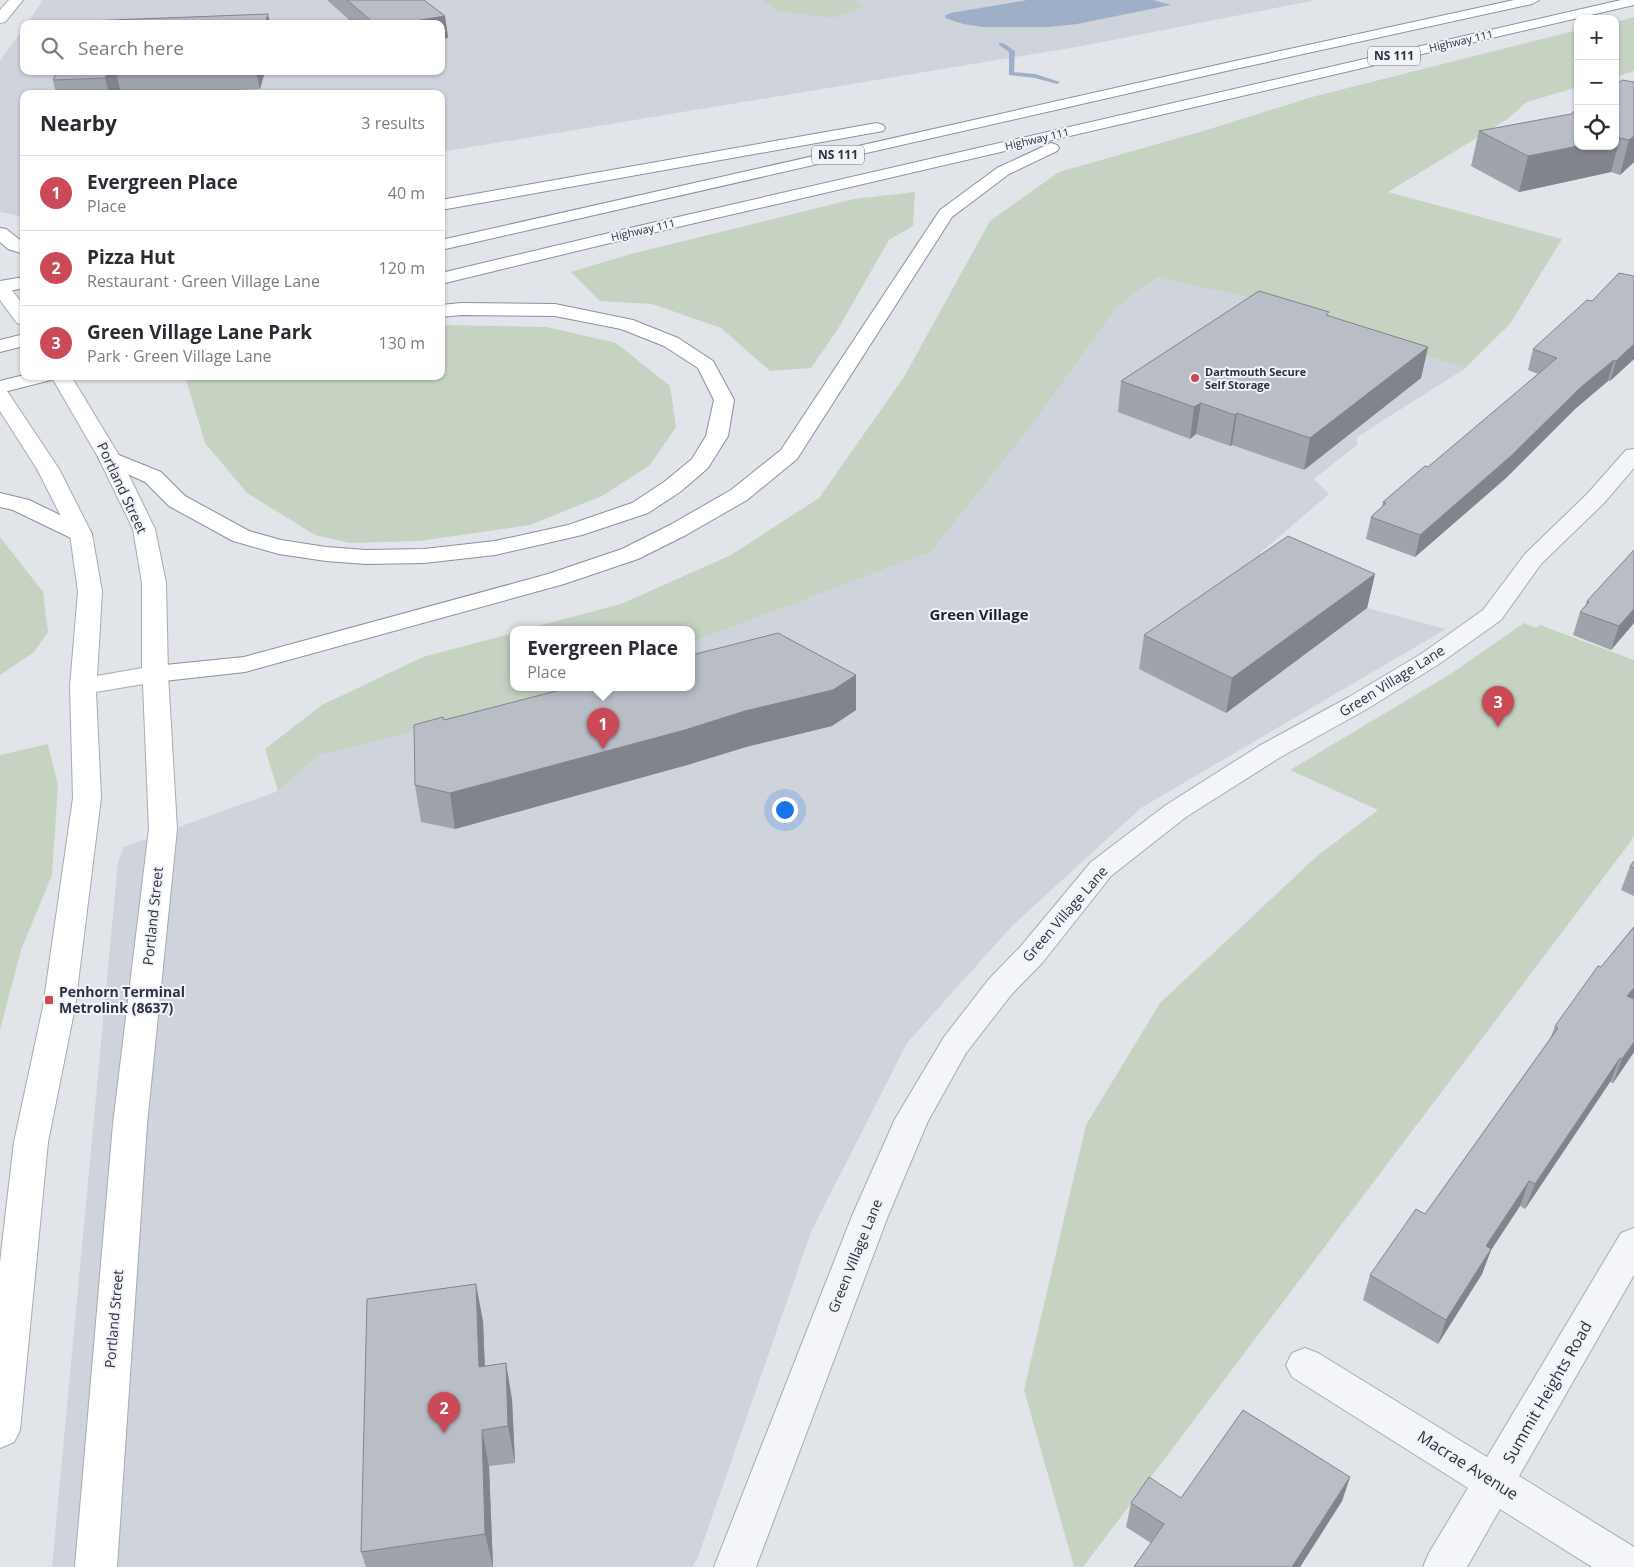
<!DOCTYPE html>
<meta charset="utf-8">
<style>
body{margin:0;font-family:"Open Sans",sans-serif;background:#f7f7f7;color:#2b2b33}
.controls{position:absolute;right:15px;top:15px;display:grid;overflow:hidden;border-radius:10px;box-shadow:0 1px 4px #0004}
.controls button{width:45px;height:45px;display:grid;place-items:center;padding:0;border:0;border-bottom:1px solid #e1e1e2;background:#fff;color:#2b2b33;font:25px sans-serif}
.you{position:absolute;left:784px;top:809px;width:18px;height:18px;margin:-12px;border:4px solid #fff;border-radius:50%;background:#1a73e8;box-shadow:0 0 0 8px #1a73e833}
.badge{display:grid;place-items:center;width:32px;height:32px;border-radius:50%;background:#ca4b57;color:#fff;font-size:16px;font-weight:700}
.pin{position:absolute;translate:-50% -41px;filter:drop-shadow(0 1px 2px #0008)}
.pin::after{content:'';position:absolute;top:26px;width:18px;height:15px;background:inherit;clip-path:polygon(0 0,100% 0,50% 100%)}
.popup{position:absolute;left:510px;top:626px;width:185px;height:65px;box-sizing:border-box;display:grid;place-content:center;border-radius:10px;background:#fff;filter:drop-shadow(0 1px 4px #0005);font-size:16px;white-space:nowrap;color:#7c7c81}
.popup b{font-size:19px;color:#2b2b33}
.popup::after{content:'';position:absolute;left:50%;top:100%;margin-left:-10px;border:10px solid transparent;border-top-color:#fff}
.list{margin:0;padding:0;list-style:none}
h2{display:flex;justify-content:space-between;align-items:center;height:65px;margin:0;padding:0 20px;font-size:21px}
h2 small{font-size:16px;font-weight:400;color:#7c7c81}
.list li{display:grid;grid-template-columns:32px 1fr auto;gap:15px;align-items:center;box-sizing:border-box;height:75px;padding:0 20px;border-top:1px solid #e1e1e2}
.list b{display:block;font-size:19px;white-space:nowrap}
.list p{margin:0;font-size:16px;white-space:nowrap;color:#7c7c81}
.list em{font-size:16px;font-style:normal;color:#7c7c81}
.icon{flex:none;width:28px;height:28px;fill:none;stroke:currentColor;stroke-width:2;stroke-linecap:round;stroke-linejoin:round}
.map{position:relative;flex:none;width:1634px;height:1567px;overflow:hidden}
.search{position:absolute;background:#fff;box-shadow:0 1px 4px #0004;left:20px;top:20px;width:425px;height:55px;display:flex;align-items:center;gap:12px;box-sizing:border-box;padding:0 18px;border-radius:10px;color:#7c7c81;font-size:19px}
.panel{position:absolute;background:#fff;box-shadow:0 1px 4px #0004;left:20px;top:90px;width:425px;height:290px;border-radius:10px}
.map>svg:first-child{display:block}
</style>
<div class="map">
<svg width="1634" height="1567" viewBox="0 0 1634 1567">
<rect width="100%" height="100%" fill="#e1e4e9"/>
<!-- built -->
<path fill="#cfd3db" d="M 43,0 L 1316,0 L 1082,46 L 441,152 L 441,94 L 24,94 L 24,217 L 0,212 L 0,61 L 24,28 L 24,71 L 441,71 L 441,24 L 27,24 Z
M 1159,278 L 1285,305 L 1464,369 L 1357,437 L 1357,445 L 1314,479 L 1329,494 L 1260,553 L 1367,608 L 1446,629 L 1141,808 L 1012,926 L 907,1043 L 811,1232 L 698,1557 L 692,1567 L 52,1567 L 118,862 L 124,847 L 278,791 L 319,755 L 378,741 L 564,688 L 692,688 L 692,642 L 931,552 L 1035,421 L 1117,307 Z"/>
<!-- green -->
<path fill="#c6d3c3" d="M 761,0 L 853,0 L 865,6 L 834,18 L 778,11 Z
M 1634,17 L 1634,71 L 1615,77 L 1615,22 Z
M 1578,30 L 1578,87 L 1527,102 L 1506,120 L 1388,192 L 1562,239 L 1510,324 L 1464,369 L 1285,305 L 1158,278 L 1117,307 L 1035,421 L 931,552 L 692,642 L 692,630 L 523,630 L 621,604 L 731,555 L 819,498 L 904,377 L 990,221 L 1059,172 L 1210,129 L 1312,97 Z
M 915,192 L 913,226 L 889,240 L 838,329 L 811,368 L 770,371 L 721,328 L 652,304 L 600,301 L 571,272 L 631,254 L 854,199 Z
M 441,325 L 547,327 L 616,343 L 670,386 L 676,427 L 650,465 L 602,496 L 530,525 L 419,541 L 350,543 L 315,535 L 247,493 L 205,443 L 185,376 L 441,376 Z
M 0,537 L 43,592 L 48,632 L 34,652 L 0,675 Z
M 1524,623 L 1536,628 L 1540,625 L 1634,660 L 1634,837 L 1083,1567 L 1074,1567 L 1024,1390 L 1086,1125 L 1160,1003 L 1317,856 L 1378,810 L 1290,770 L 1452,673 Z
M 514,633 L 514,688 L 564,688 L 378,741 L 319,755 L 278,791 L 265,749 L 322,705 L 423,657 Z
M 48,744 L 58,786 L 52,875 L 21,950 L 0,1030 L 0,755 Z"/>
<!-- water -->
<path fill="#9eb0c8" d="M 1027,0 L 1153,0 L 1171,5 L 1077,24 L 1049,27 L 983,27 L 963,24 L 945,18 L 946,15 L 951,13 Z"/>
<g fill="none" stroke-linecap="round" stroke-linejoin="round">
<!-- stream -->
<path fill="#9eb0c8" fill-rule="evenodd" d="M 999,43 L 1003,43 L 1015,51 L 1014,72 L 1035,74 L 1060,82 L 1057,84 L 1035,78 L 1009,75 L 1009,52 L 999,45 Z"/>
<defs>
<path id="street" d="M 1634,449 L 1634,468 L 1604,503 L 1541,564 L 1501,620 L 1439,664 L 1367,709 L 1279,758 L 1186,817 L 1111,876 L 1043,962 L 1011,995 L 966,1053 L 928,1121 L 888,1216 L 756,1567 L 714,1567 L 852,1216 L 895,1119 L 944,1037 L 989,979 L 1021,946 L 1091,862 L 1166,805 L 1259,746 L 1349,697 L 1421,654 L 1483,610 L 1525,554 L 1588,493 L 1626,450 Z
M 1634,1228 L 1634,1275 L 1519,1476 L 1634,1547 L 1634,1567 L 1592,1567 L 1500,1509 L 1467,1567 L 1423,1567 L 1429,1553 L 1468,1488 L 1292,1377 L 1286,1365 L 1292,1353 L 1305,1348 L 1318,1353 L 1487,1457 L 1621,1233 Z"/>
<path id="secondary" d="M 9,0 L 23,0 L 5,22 L 0,23 L 0,10 Z
M 0,282 L 7,284 L 24,306 L 24,325 L 17,323 L 0,300 Z
M 51,376 L 71,376 L 120,457 L 155,529 L 166,583 L 168,674 L 177,829 L 147,1124 L 117,1567 L 75,1567 L 113,1124 L 149,829 L 143,684 L 96,692 L 101,798 L 75,1007 L 48,1142 L 20,1430 L 14,1442 L 0,1448 L 0,1262 L 14,1142 L 43,1007 L 73,798 L 70,686 L 78,592 L 70,534 L 37,469 L 0,411 L 0,389 L 7,391 L 59,469 L 92,534 L 102,592 L 97,676 L 142,668 L 142,583 L 133,529 L 98,457 Z"/>
<path id="highway" d="M 1514,0 L 1539,0 L 1532,4 L 1235,69 L 441,250 L 441,240 L 1235,61 Z
M 1621,0 L 1634,0 L 1634,5 L 643,235 L 441,284 L 441,273 L 643,225 Z
M 877,123 L 883,125 L 885,128 L 883,131 L 441,210 L 441,200 Z
M 1051,143 L 1057,145 L 1059,148 L 1057,151 L 1009,174 L 952,217 L 797,459 L 747,500 L 686,535 L 638,559 L 564,584 L 245,672 L 155,682 L 146,679 L 142,674 L 146,669 L 155,666 L 244,657 L 548,574 L 622,549 L 670,525 L 731,490 L 781,450 L 940,210 L 997,168 Z
M 0,228 L 6,229 L 24,243 L 24,254 L 8,249 L 0,242 Z
M 24,277 L 24,288 L 0,293 L 0,281 Z
M 461,303 L 555,304 L 633,320 L 678,338 L 713,361 L 734,400 L 728,436 L 708,468 L 680,492 L 648,513 L 582,535 L 495,555 L 424,563 L 366,564 L 326,561 L 279,554 L 233,541 L 169,506 L 145,482 L 101,462 L 98,457 L 101,452 L 109,451 L 161,472 L 185,496 L 249,531 L 281,540 L 326,547 L 366,550 L 424,549 L 495,541 L 568,525 L 632,503 L 664,482 L 692,459 L 706,436 L 714,400 L 698,368 L 664,346 L 621,329 L 555,316 L 461,315 L 441,317 L 441,305 Z
M 24,334 L 24,346 L 0,352 L 0,340 Z
M 24,375 L 24,376 L 54,376 L 51,380 L 0,393 L 0,381 Z
M 0,493 L 29,500 L 89,529 L 92,534 L 89,539 L 81,541 L 73,539 L 13,510 L 0,507 Z"/>
</defs>
<!-- street casing -->
<use href="#street" stroke="#a6abb3" stroke-width="2"/>
<!-- secondary casing -->
<use href="#secondary" stroke="#a6abb3" stroke-width="2"/>
<!-- highway casing -->
<use href="#highway" stroke="#8991a0" stroke-width="2"/>
<!-- street -->
<use href="#street" fill="#f4f5f8" fill-rule="evenodd"/>
<!-- secondary -->
<use href="#secondary" fill="#fff" fill-rule="evenodd"/>
<!-- highway -->
<use href="#highway" fill="#fff" fill-rule="evenodd"/>
</g>
<!-- wall -->
<path fill="#9fa3aa" d="M 327,0 L 424,0 L 445,16 L 448,38 L 441,24 L 354,24 Z
M 58,71 L 265,71 L 260,89 L 146,94 L 56,94 L 53,80 Z
M 1620,82 L 1634,82 L 1634,162 L 1620,175 L 1611,172 L 1519,192 L 1471,166 L 1479,131 L 1571,114 Z
M 1634,276 L 1634,359 L 1610,381 L 1608,381 L 1575,409 L 1506,478 L 1415,557 L 1366,539 L 1371,517 L 1382,507 L 1383,502 L 1428,467 L 1538,374 L 1528,370 L 1533,349 L 1592,301 Z
M 1329,316 L 1428,347 L 1421,378 L 1304,470 L 1232,445 L 1230,446 L 1196,434 L 1190,439 L 1118,412 L 1121,381 Z
M 1634,550 L 1634,623 L 1611,650 L 1573,635 L 1580,612 L 1585,606 L 1587,601 Z
M 1375,574 L 1367,608 L 1226,713 L 1139,669 L 1144,635 Z
M 856,675 L 856,710 L 832,726 L 746,747 L 687,765 L 455,829 L 421,822 L 415,785 L 444,720 Z
M 1634,861 L 1634,896 L 1621,890 L 1630,866 Z
M 1634,926 L 1634,1052 L 1613,1083 L 1610,1082 L 1525,1209 L 1520,1206 L 1491,1250 L 1482,1274 L 1438,1344 L 1363,1300 L 1370,1275 L 1425,1214 L 1550,1039 L 1555,1026 L 1601,967 Z
M 483,1321 L 485,1366 L 506,1363 L 512,1400 L 515,1463 L 489,1466 L 493,1567 L 366,1567 L 361,1552 Z
M 1350,1477 L 1342,1501 L 1300,1567 L 1134,1567 L 1151,1543 L 1126,1527 L 1131,1503 L 1181,1498 Z"/>
<!-- shaded-wall -->
<path fill="#82848b" d="M 268,14 L 270,24 L 265,24 Z
M 445,16 L 448,38 L 441,39 L 441,24 L 397,24 Z
M 109,71 L 116,71 L 121,94 L 109,94 L 105,78 Z
M 256,71 L 265,71 L 260,89 Z
M 1634,136 L 1634,162 L 1620,175 L 1629,140 Z
M 1620,138 L 1611,172 L 1519,192 L 1528,156 L 1578,146 L 1615,146 L 1615,139 Z
M 1634,344 L 1634,359 L 1610,381 L 1616,361 Z
M 1428,347 L 1421,378 L 1304,470 L 1310,438 Z
M 1614,360 L 1608,381 L 1575,409 L 1506,478 L 1415,557 L 1420,535 L 1581,387 Z
M 1201,403 L 1196,434 L 1190,439 L 1194,407 Z
M 1237,413 L 1232,445 L 1230,446 L 1235,415 Z
M 1375,574 L 1367,608 L 1226,713 L 1232,678 Z
M 1634,609 L 1634,623 L 1611,650 L 1619,626 Z
M 856,675 L 856,710 L 832,726 L 746,747 L 687,765 L 455,829 L 450,793 Z
M 1634,988 L 1634,1001 L 1627,996 Z
M 1634,1042 L 1634,1052 L 1613,1083 L 1622,1059 Z
M 1620,1058 L 1610,1082 L 1525,1209 L 1535,1184 Z
M 1529,1181 L 1520,1206 L 1491,1250 L 1482,1274 L 1438,1344 L 1446,1320 L 1486,1246 Z
M 476,1284 L 483,1321 L 486,1404 L 479,1367 Z
M 506,1363 L 512,1400 L 515,1463 L 508,1426 Z
M 482,1430 L 489,1466 L 493,1567 L 485,1534 Z
M 1350,1477 L 1342,1501 L 1300,1567 L 1292,1567 Z"/>
<!-- building -->
<path fill="#b9bdc6" stroke="#82848b" d="M 347,0 L 424,0 L 445,16 L 397,24 L 375,24 Z
M 268,14 L 265,24 L 85,24 L 87,21 Z
M 58,71 L 109,71 L 105,78 L 53,80 Z
M 1622,80 L 1634,82 L 1634,136 L 1629,140 L 1620,138 L 1615,139 L 1615,81 L 1620,82 Z
M 1578,108 L 1578,146 L 1528,156 L 1479,131 L 1571,114 Z
M 1619,273 L 1634,276 L 1634,344 L 1616,361 L 1614,360 L 1581,387 L 1511,456 L 1420,535 L 1371,517 L 1386,503 L 1383,502 L 1425,466 L 1428,467 L 1557,358 L 1533,349 L 1587,300 L 1592,301 Z
M 1259,291 L 1329,312 L 1326,315 L 1428,347 L 1310,438 L 1237,413 L 1235,415 L 1201,403 L 1194,407 L 1121,381 Z
M 1288,536 L 1375,574 L 1232,678 L 1144,635 Z
M 1634,550 L 1634,609 L 1619,626 L 1580,612 L 1589,602 L 1587,601 Z
M 778,633 L 856,675 L 833,690 L 745,711 L 685,730 L 450,793 L 415,785 L 414,725 L 443,717 L 444,720 L 568,688 L 692,688 L 692,655 Z
M 1634,861 L 1634,868 L 1630,866 Z
M 1634,927 L 1634,988 L 1627,996 L 1634,999 L 1634,1042 L 1622,1059 L 1620,1058 L 1535,1184 L 1529,1181 L 1486,1246 L 1491,1249 L 1446,1320 L 1370,1275 L 1416,1209 L 1425,1214 L 1558,1028 L 1555,1026 L 1598,966 L 1601,967 Z
M 476,1284 L 479,1367 L 506,1363 L 508,1426 L 482,1430 L 485,1534 L 361,1552 L 367,1299 Z
M 1243,1410 L 1350,1477 L 1292,1567 L 1134,1567 L 1164,1524 L 1131,1503 L 1149,1477 L 1181,1498 Z"/>
<!-- markers -->
<g fill="#ca4b57" stroke="#f1f3f7" stroke-width="2">
<circle cx="1195" cy="378" r="5"/>
<rect x="44" y="995" width="10" height="10" rx="2.5"/>
</g>
<g text-anchor="middle" stroke-width="4" stroke-linejoin="round" paint-order="stroke">
<!-- far-street labels -->
<g font-size="11" fill="#2a3141" stroke="#f1f3f7">
<text transform="translate(1461 41) rotate(-13)" y="4">Highway 111</text>
<text transform="translate(1037 139) rotate(-13)" y="4">Highway 111</text>
<text transform="translate(643 230) rotate(-13)" y="4">Highway 111</text>
</g>
<!-- far-poi labels -->
<g font-size="11" font-weight="bold" fill="#2a3141" stroke="#f1f3f7" text-anchor="start">
<text x="1205" y="376">Dartmouth Secure<tspan x="1205" dy="13">Self Storage</tspan></text>
</g>
<!-- shield labels -->
<g fill="#f1f3f7" stroke="#666b78" stroke-width="1">
<rect x="1368" y="46.5" width="52" height="19" rx="4"/>
<rect x="812" y="145.5" width="52" height="19" rx="4"/>
</g>
<g font-size="12" font-weight="bold" fill="#2a3141">
<text x="1394" y="60">NS 111</text>
<text x="838" y="159">NS 111</text>
</g>
<!-- street labels -->
<g font-size="14" fill="#2a3141" stroke="#f1f3f7">
<text transform="translate(122 488) rotate(65)" y="5">Portland Street</text>
<text transform="translate(1392 681) rotate(-32)" y="5">Green Village Lane</text>
<text transform="translate(1065 914) rotate(-49)" y="5">Green Village Lane</text>
<text transform="translate(153 916) rotate(-84)" y="5">Portland Street</text>
<text transform="translate(855 1256) rotate(-68)" y="5">Green Village Lane</text>
<text transform="translate(114 1319) rotate(-85)" y="5">Portland Street</text>
</g>
<!-- poi labels -->
<g font-size="14" font-weight="bold" fill="#2a3141" stroke="#f1f3f7" text-anchor="start">
<text x="59" y="997">Penhorn Terminal<tspan x="59" dy="16">Metrolink (8637)</tspan></text>
</g>
<!-- neighbourhood labels -->
<g font-size="15" font-weight="bold" fill="#1c2232" stroke="#f1f3f7">
<text x="979" y="620">Green Village</text>
</g>
<!-- near-street labels -->
<g font-size="16" fill="#2a3141" stroke="#f1f3f7">
<text transform="translate(1547 1392) rotate(-60)" y="6">Summit Heights Road</text>
<text transform="translate(1468 1465) rotate(32)" y="6">Macrae Avenue</text>
</g>
</g>
</svg>
<div class="controls">
<button>+</button>
<button>−</button>
<button><svg class="icon" aria-label="locate" viewBox="0 0 24 24"><circle cx="12" cy="12" r="6"/><path d="M12 2v4M12 18v4M2 12h4M18 12h4"/></svg></button>
</div>
<div class="you"></div>
<div class="pin badge" style="left:603px;top:749px">1</div>
<div class="popup"><b>Evergreen Place</b>Place</div>
<div class="pin badge" style="left:444px;top:1433px">2</div>
<div class="pin badge" style="left:1498px;top:727px">3</div>
<div class="search"><svg class="icon" aria-label="search" viewBox="0 0 24 24"><circle cx="10" cy="10" r="6"/><path d="M15 15l6 6"/></svg>Search here</div>
<section class="panel">
<h2>Nearby<small>3 results</small></h2>
<ul class="list">
<li><span class="badge">1</span><div><b>Evergreen Place</b><p>Place</p></div><em>40 m</em></li>
<li><span class="badge">2</span><div><b>Pizza Hut</b><p>Restaurant · Green Village Lane</p></div><em>120 m</em></li>
<li><span class="badge">3</span><div><b>Green Village Lane Park</b><p>Park · Green Village Lane</p></div><em>130 m</em></li>
</ul>
</section>
</div>
